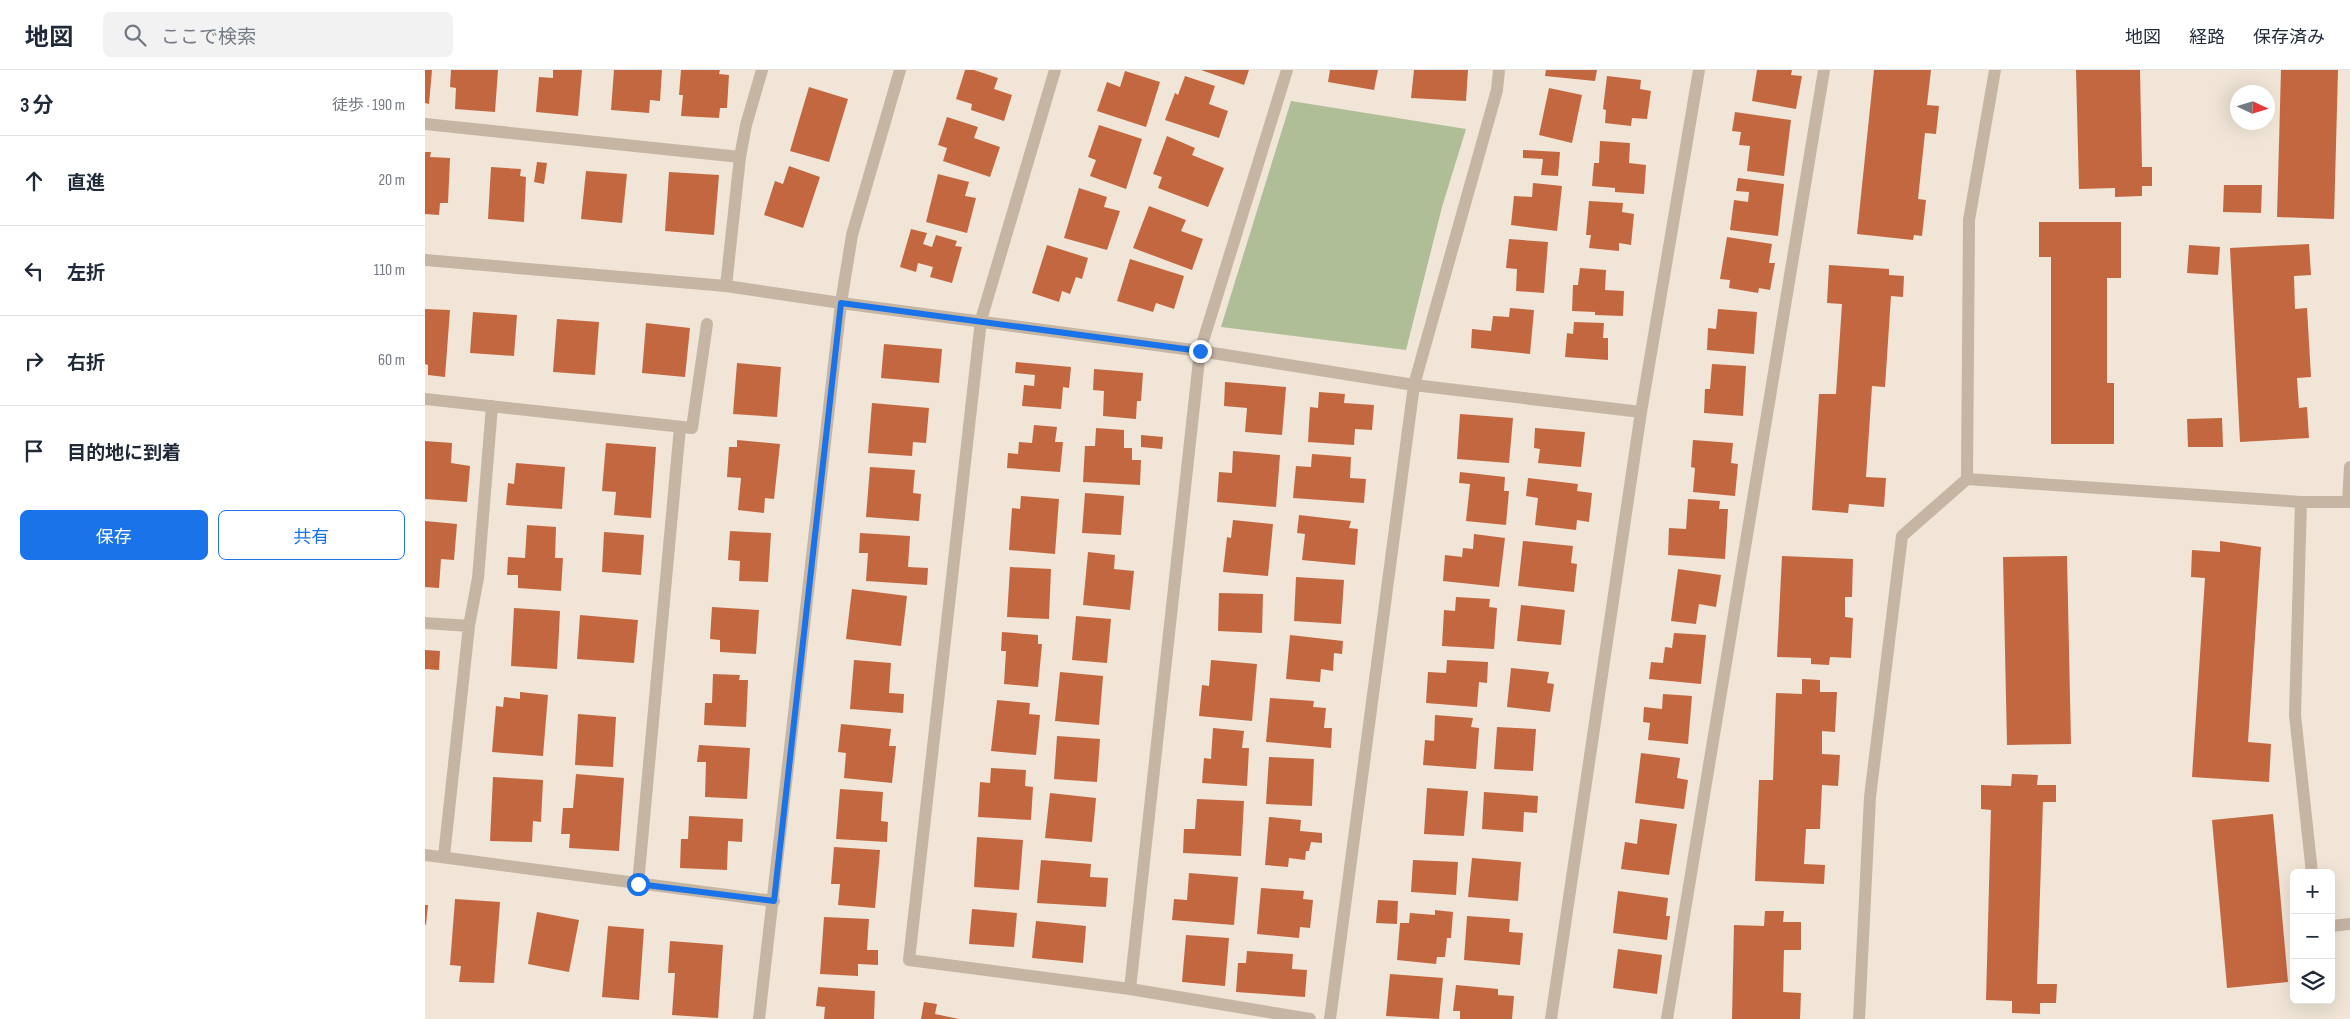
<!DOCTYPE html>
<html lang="ja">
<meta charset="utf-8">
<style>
body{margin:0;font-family:"Sofia Sans Condensed","Noto Sans JP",sans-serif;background:#f2f2f3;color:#1f2937}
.controls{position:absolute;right:15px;bottom:15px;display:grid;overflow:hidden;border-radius:8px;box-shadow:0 5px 20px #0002}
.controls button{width:45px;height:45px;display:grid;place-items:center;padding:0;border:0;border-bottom:1px solid #e0e1e3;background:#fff;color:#1f2937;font:25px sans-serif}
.compass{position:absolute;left:1805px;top:15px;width:45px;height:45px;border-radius:50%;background:#fff;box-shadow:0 5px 20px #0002;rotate:94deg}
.stop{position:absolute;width:15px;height:15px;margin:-11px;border:4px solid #1a73e8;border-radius:50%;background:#fff}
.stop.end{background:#1a73e8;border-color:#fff;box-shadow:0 1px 5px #0008}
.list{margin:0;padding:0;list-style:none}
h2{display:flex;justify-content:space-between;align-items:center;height:65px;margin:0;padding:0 20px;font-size:21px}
h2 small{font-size:16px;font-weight:400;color:#747a83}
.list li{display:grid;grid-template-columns:32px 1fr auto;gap:15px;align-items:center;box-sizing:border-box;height:90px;padding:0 20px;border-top:1px solid #e0e1e3}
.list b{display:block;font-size:19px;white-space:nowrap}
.list em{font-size:16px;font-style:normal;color:#747a83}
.actions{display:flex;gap:10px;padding:15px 20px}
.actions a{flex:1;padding:11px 0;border:1px solid #1a73e8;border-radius:8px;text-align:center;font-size:18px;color:#1a73e8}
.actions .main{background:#1a73e8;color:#fff}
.icon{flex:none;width:28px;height:28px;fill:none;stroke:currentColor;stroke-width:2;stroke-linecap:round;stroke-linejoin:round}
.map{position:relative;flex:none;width:1925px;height:949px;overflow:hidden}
header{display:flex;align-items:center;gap:30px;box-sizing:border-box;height:70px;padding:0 25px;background:#fff;border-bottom:1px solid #e0e1e3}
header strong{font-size:24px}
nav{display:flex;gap:28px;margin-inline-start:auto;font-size:18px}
.search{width:350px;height:45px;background:#f2f2f3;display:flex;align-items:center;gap:12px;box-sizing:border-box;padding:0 18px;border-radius:8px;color:#747a83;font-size:19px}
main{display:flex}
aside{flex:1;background:#fff}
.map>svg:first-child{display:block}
</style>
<header>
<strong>地図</strong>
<div class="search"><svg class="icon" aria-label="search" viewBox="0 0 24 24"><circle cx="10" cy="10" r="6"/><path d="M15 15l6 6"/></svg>ここで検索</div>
<nav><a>地図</a><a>経路</a><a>保存済み</a></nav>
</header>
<main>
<aside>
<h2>3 分<small>徒歩 · 190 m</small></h2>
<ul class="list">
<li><svg class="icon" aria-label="ahead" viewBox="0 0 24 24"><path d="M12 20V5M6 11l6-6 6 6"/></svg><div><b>直進</b></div><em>20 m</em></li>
<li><svg class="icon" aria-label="left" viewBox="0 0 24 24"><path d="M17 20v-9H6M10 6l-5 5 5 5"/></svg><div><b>左折</b></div><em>110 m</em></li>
<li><svg class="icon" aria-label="right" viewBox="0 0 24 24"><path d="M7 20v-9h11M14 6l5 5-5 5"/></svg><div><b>右折</b></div><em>60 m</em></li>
<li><svg class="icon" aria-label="arrive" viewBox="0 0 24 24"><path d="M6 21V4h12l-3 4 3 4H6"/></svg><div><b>目的地に到着</b></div></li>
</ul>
<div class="actions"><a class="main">保存</a><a>共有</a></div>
</aside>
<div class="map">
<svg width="1925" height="949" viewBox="0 0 1925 949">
<rect width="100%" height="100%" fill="#f0e5d6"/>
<!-- green -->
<path fill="#afbe97" d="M 866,31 L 1041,59 L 1017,137 L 981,280 L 796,257 Z"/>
<!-- building -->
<path fill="#c36741" d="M 0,0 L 7,0 L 4,34 L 0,33 Z
M 26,0 L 73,0 L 70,42 L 30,39 L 31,18 L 25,17 Z
M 128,0 L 157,0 L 153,46 L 111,42 L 114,7 L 128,8 Z
M 189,0 L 237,0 L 235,31 L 225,30 L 224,43 L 186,40 Z
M 256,0 L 295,0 L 294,4 L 304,5 L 302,38 L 295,38 L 294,48 L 256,46 L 258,25 L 254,25 Z
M 540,0 L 549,0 L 573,8 L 569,19 L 587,25 L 579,51 L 546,40 L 547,34 L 531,29 Z
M 776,0 L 824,0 L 819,15 Z
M 905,0 L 953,0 L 949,20 L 903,12 Z
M 989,0 L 1043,0 L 1041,31 L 986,28 Z
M 1121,0 L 1172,0 L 1170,11 L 1120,6 Z
M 1332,0 L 1367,0 L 1366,5 L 1377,6 L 1371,39 L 1327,31 Z
M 1449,0 L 1506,0 L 1502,35 L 1514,36 L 1511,64 L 1500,63 L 1493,129 L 1501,130 L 1497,166 L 1489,165 L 1488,170 L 1432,164 Z
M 1651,0 L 1715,0 L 1717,97 L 1727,97 L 1727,116 L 1717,116 L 1717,126 L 1690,127 L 1690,118 L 1654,119 Z
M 1856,0 L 1913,0 L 1909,149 L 1852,147 Z
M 700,1 L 735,12 L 721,57 L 672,41 L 682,12 L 695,17 Z
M 760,6 L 790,16 L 784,34 L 803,41 L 794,68 L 740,50 L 750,23 L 753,25 Z
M 1182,6 L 1216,10 L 1215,19 L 1226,21 L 1222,49 L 1207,48 L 1206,56 L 1180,53 L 1181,40 L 1178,39 Z
M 384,17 L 423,29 L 404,92 L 365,81 Z
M 1124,18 L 1157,25 L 1147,73 L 1114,65 Z
M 1310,42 L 1366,50 L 1359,106 L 1322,101 L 1325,76 L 1314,75 L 1316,62 L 1307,61 Z
M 522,47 L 553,57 L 549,68 L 575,77 L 565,107 L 518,91 L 522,78 L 513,75 Z
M 674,55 L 717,69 L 701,119 L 665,106 L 671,90 L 663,87 Z
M 742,66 L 770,78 L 767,85 L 799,98 L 783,137 L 733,118 L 737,107 L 728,104 Z
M 1175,71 L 1205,73 L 1204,93 L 1221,95 L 1219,124 L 1190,122 L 1190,118 L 1167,116 L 1169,93 L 1174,93 Z
M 1098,80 L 1135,82 L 1133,106 L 1116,105 L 1118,89 L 1098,88 Z
M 0,82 L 6,82 L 5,87 L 25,88 L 23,133 L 15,133 L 14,145 L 0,144 Z
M 112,92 L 122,93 L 119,114 L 109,112 Z
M 364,96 L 395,107 L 378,158 L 339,145 L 350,111 L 358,114 Z
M 66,97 L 96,99 L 95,106 L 101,107 L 99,152 L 63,149 Z
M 161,101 L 202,104 L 197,153 L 156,149 Z
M 244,102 L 294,105 L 289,165 L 240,161 Z
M 513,104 L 544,112 L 540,126 L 551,128 L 542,163 L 501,152 Z
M 1313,108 L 1359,114 L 1353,166 L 1305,160 L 1309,130 L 1323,132 L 1324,122 L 1311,121 Z
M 1108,113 L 1137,116 L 1132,161 L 1086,155 L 1089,126 L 1107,127 Z
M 1799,115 L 1837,115 L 1836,143 L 1798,142 Z
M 654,118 L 682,127 L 679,137 L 695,141 L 682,180 L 639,168 Z
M 1164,131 L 1198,133 L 1197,142 L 1209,144 L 1206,175 L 1194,173 L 1194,181 L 1164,178 L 1166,165 L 1161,165 Z
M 724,136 L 761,150 L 756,161 L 778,169 L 767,200 L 708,178 Z
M 1614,152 L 1696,152 L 1696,208 L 1682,208 L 1682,313 L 1689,313 L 1689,374 L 1626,374 L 1626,187 L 1614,187 Z
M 486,159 L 502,163 L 498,174 L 507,177 L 511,165 L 532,171 L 530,176 L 537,177 L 527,213 L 505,207 L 508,197 L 493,193 L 491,202 L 475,197 Z
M 1302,167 L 1347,174 L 1344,193 L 1350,193 L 1345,220 L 1334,218 L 1333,223 L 1304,218 L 1305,210 L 1295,209 Z
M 1084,169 L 1123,172 L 1119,223 L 1091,221 L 1092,199 L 1081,198 Z
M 1884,174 L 1886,205 L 1869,206 L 1870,239 L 1882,238 L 1886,307 L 1872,308 L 1874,338 L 1882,337 L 1884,368 L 1815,372 L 1805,178 Z
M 622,175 L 663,188 L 657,209 L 651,207 L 645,224 L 637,221 L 634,232 L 607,223 Z
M 1764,175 L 1795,177 L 1793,205 L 1762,203 Z
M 705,189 L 759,206 L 749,239 L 731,233 L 728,242 L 692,231 Z
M 1404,195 L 1464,199 L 1464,205 L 1479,206 L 1478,227 L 1466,226 L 1460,317 L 1447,316 L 1441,407 L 1461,408 L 1459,437 L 1424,434 L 1423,443 L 1387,440 L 1394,324 L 1411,324 L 1417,234 L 1402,233 Z
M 1155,198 L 1181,200 L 1180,220 L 1199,221 L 1198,246 L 1170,245 L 1170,242 L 1147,241 L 1148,215 L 1153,215 Z
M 1085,238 L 1109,240 L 1105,284 L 1046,278 L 1047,259 L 1066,261 L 1068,246 L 1084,247 Z
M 0,239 L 25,240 L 20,307 L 3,305 L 3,295 L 0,294 Z
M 1293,239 L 1332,242 L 1329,284 L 1282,280 L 1283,258 L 1291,259 Z
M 48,242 L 92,245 L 89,286 L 45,283 Z
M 132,249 L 174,252 L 170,305 L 128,302 Z
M 1149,252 L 1179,253 L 1178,268 L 1183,268 L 1183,290 L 1140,287 L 1142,263 L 1148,264 Z
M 221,253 L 265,258 L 260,307 L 217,303 Z
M 459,274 L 517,279 L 514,313 L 456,308 Z
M 591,292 L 646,297 L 644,318 L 638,317 L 636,339 L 597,336 L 599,315 L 609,316 L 610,305 L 590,303 Z
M 312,293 L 356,297 L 352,347 L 308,344 Z
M 1287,294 L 1321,296 L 1318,346 L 1279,343 L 1280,319 L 1285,319 Z
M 669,299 L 718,303 L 716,331 L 712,331 L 711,349 L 678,346 L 679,321 L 668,320 Z
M 800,312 L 861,317 L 857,365 L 820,362 L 822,338 L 799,336 Z
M 894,322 L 920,324 L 919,333 L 949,335 L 947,360 L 930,359 L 929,375 L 883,372 L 885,337 L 893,338 Z
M 447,333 L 504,338 L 501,373 L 488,372 L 487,386 L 443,383 Z
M 1035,344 L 1088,348 L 1084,393 L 1032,389 Z
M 1797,348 L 1798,377 L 1763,377 L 1762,349 Z
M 609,355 L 632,357 L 630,372 L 638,372 L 635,402 L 582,398 L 583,383 L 593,384 L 594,372 L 607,373 Z
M 671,358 L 699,360 L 699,378 L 707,378 L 707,390 L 716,390 L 715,415 L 658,412 L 660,376 L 670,376 Z
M 1110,358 L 1160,362 L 1156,397 L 1113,393 L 1115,379 L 1109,378 Z
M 716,365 L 738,367 L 737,379 L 716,377 Z
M 312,370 L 355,374 L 349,429 L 340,428 L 339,443 L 313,440 L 316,408 L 302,407 L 304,377 L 312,377 Z
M 1268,370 L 1308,373 L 1306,393 L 1313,394 L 1310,426 L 1268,422 L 1270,398 L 1266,397 Z
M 0,371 L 27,373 L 26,393 L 45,396 L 42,432 L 0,429 Z
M 181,373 L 231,377 L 226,448 L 189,445 L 191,422 L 177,421 Z
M 808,381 L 855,385 L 851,437 L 792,432 L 794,402 L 807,403 Z
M 887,384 L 926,387 L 925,408 L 941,409 L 939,433 L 868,428 L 871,396 L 886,397 Z
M 91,393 L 140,397 L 137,439 L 81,435 L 83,413 L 89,414 Z
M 445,397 L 490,400 L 488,423 L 496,424 L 494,451 L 441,447 Z
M 1035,402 L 1080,407 L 1079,421 L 1084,421 L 1081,455 L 1041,451 L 1045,414 L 1034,413 Z
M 1103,408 L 1153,414 L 1152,421 L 1167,423 L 1164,452 L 1152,450 L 1151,460 L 1110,455 L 1113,428 L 1101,426 Z
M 660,423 L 699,426 L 696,465 L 657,463 Z
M 596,426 L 634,429 L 630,484 L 584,480 L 587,438 L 595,439 Z
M 1263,429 L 1295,431 L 1294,439 L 1303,439 L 1300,489 L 1243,485 L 1244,458 L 1261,459 Z
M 874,445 L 926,451 L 924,458 L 933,459 L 930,495 L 877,490 L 880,464 L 872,463 Z
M 808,450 L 848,454 L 843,506 L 798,502 L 802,467 L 806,468 Z
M 0,451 L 32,454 L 29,490 L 16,489 L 14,518 L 0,517 Z
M 102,455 L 131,457 L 130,488 L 138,488 L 136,521 L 93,518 L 93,505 L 82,505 L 83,487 L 100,488 Z
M 305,461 L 346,463 L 343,512 L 314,511 L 315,491 L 303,490 Z
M 179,462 L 219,465 L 216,505 L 177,502 Z
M 435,463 L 485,466 L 483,497 L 503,498 L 502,515 L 441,511 L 443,483 L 434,483 Z
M 1049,464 L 1080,468 L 1074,517 L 1018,511 L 1020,485 L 1037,487 L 1038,478 L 1048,479 Z
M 1098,471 L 1148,476 L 1146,493 L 1152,494 L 1149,522 L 1093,516 Z
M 1795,471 L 1836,477 L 1823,672 L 1846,674 L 1844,712 L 1767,707 L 1780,508 L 1766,507 L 1767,480 L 1795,482 Z
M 663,482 L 690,485 L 689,499 L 709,501 L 705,540 L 658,535 Z
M 1357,486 L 1428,489 L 1427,527 L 1420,527 L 1420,547 L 1428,548 L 1426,588 L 1405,587 L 1404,595 L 1386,594 L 1386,588 L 1352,587 Z
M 1642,486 L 1646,674 L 1582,675 L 1578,487 Z
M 585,497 L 626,499 L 624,549 L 582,547 Z
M 1253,499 L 1296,505 L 1291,537 L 1274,534 L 1271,554 L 1246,551 Z
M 871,507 L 919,510 L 916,554 L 869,551 Z
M 427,519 L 482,526 L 476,576 L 421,569 Z
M 794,523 L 838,524 L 837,563 L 793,561 Z
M 1031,527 L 1065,529 L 1064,537 L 1072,538 L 1069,579 L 1017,576 L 1019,540 L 1030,541 Z
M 1096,535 L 1140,540 L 1136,575 L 1092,571 Z
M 287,537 L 334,540 L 331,584 L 295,582 L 295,570 L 285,569 Z
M 89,538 L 135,541 L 132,599 L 86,596 Z
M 155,545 L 213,550 L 209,593 L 152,589 Z
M 651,546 L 686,549 L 682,593 L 647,590 Z
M 577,562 L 613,565 L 613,574 L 617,574 L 613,617 L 579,614 L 581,581 L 576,581 Z
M 1249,563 L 1281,565 L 1276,614 L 1224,609 L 1226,592 L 1238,593 L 1240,577 L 1247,578 Z
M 865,565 L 918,571 L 917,584 L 909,583 L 908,601 L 896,599 L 895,612 L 861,609 Z
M 0,580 L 15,581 L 14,600 L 0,599 Z
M 429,590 L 466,593 L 464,623 L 479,624 L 478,643 L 425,639 Z
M 786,590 L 832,594 L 827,651 L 774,646 L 777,615 L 784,616 Z
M 1022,590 L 1063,592 L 1062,613 L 1054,612 L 1052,637 L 1001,633 L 1003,602 L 1021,603 Z
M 1086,598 L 1124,602 L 1122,613 L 1129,614 L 1125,642 L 1082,637 Z
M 635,602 L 678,606 L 674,655 L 630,651 Z
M 288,604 L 315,605 L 314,610 L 323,610 L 321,657 L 279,655 L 280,633 L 287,633 Z
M 1377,609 L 1395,610 L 1395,622 L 1412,622 L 1410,662 L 1397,661 L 1397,684 L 1415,685 L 1413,716 L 1397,715 L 1395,759 L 1381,759 L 1379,794 L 1400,795 L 1399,814 L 1330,811 L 1334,710 L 1348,710 L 1351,623 L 1377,624 Z
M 95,622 L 123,625 L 118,686 L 67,682 L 71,636 L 78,637 L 79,627 L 95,629 Z
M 1238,624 L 1267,626 L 1263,674 L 1223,670 L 1225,653 L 1218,652 L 1219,637 L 1237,639 Z
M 845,628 L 889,631 L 888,637 L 901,638 L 899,658 L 907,658 L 906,678 L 841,672 Z
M 572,630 L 605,633 L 604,644 L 615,645 L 611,685 L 566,681 Z
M 153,644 L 191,647 L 188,697 L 150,695 Z
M 1010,645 L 1048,648 L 1046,657 L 1054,658 L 1051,699 L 998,695 L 1000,670 L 1009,671 Z
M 416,654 L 466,659 L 464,676 L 471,676 L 467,713 L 419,708 L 421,683 L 413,682 Z
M 1072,657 L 1111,659 L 1108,701 L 1069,699 Z
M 788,658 L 819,661 L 817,678 L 824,678 L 822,716 L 777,713 L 779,688 L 786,689 Z
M 632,666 L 675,669 L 672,712 L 629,709 Z
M 274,675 L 325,678 L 322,729 L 280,727 L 281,692 L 272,692 Z
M 1216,683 L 1255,688 L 1252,708 L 1263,710 L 1259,739 L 1210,733 Z
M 844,687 L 889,689 L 887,736 L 841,734 Z
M 566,698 L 601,700 L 600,716 L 608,717 L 606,750 L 553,747 L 555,712 L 565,713 Z
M 151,704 L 199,708 L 194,781 L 144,778 L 145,764 L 136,764 L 138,738 L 148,738 Z
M 1587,704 L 1613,705 L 1612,715 L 1631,715 L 1631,732 L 1618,732 L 1612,914 L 1632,914 L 1631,933 L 1615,933 L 1615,944 L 1587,943 L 1587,931 L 1561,930 L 1566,740 L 1556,739 L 1556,715 L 1586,716 Z
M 68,707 L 118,710 L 116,752 L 108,751 L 107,772 L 65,771 Z
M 1002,718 L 1043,721 L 1039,766 L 999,764 Z
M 415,719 L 458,722 L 456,751 L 463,752 L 462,772 L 411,769 Z
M 1059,722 L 1113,726 L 1112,743 L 1099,742 L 1098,762 L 1057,759 Z
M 625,723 L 671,728 L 667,772 L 620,768 Z
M 772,729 L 819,731 L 816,786 L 758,783 L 759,759 L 770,759 Z
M 1848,744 L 1863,912 L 1802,918 L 1787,750 Z
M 264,746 L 318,749 L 317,772 L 303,771 L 302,800 L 255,798 L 256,769 L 263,769 Z
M 844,747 L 876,750 L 875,761 L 897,763 L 897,773 L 886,772 L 884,781 L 881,781 L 880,790 L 864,788 L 863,797 L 840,795 Z
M 1215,749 L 1252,754 L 1244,805 L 1196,799 L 1200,772 L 1212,774 Z
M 552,767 L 598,770 L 594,820 L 549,817 Z
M 409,777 L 455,780 L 450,838 L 413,835 L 415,814 L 406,814 Z
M 1047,788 L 1096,792 L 1093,831 L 1043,827 Z
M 616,790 L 666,794 L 665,807 L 683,808 L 681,837 L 612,833 Z
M 988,790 L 1033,792 L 1031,825 L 986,822 Z
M 764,803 L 813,807 L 809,855 L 747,850 L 749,829 L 762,830 Z
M 836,818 L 879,821 L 878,829 L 888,830 L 885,858 L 875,857 L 874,868 L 832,864 Z
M 1193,821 L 1243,828 L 1241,846 L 1245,846 L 1242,870 L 1188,863 Z
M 30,829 L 75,832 L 69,913 L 34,912 L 36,896 L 25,895 Z
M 953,830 L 973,831 L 972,854 L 951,853 Z
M 0,835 L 3,835 L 1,855 L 0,854 Z
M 547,839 L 592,843 L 589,877 L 544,874 Z
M 1010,840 L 1028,842 L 1026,868 L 1022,868 L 1020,887 L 1012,887 L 1011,894 L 972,890 L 975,853 L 984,853 L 985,843 L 1010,845 Z
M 1340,841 L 1359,841 L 1358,852 L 1376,852 L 1376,880 L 1359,880 L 1358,922 L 1376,923 L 1375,949 L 1307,949 L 1309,855 L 1339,856 Z
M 112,842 L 154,850 L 144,902 L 103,894 Z
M 1042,846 L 1085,849 L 1084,862 L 1098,863 L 1095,895 L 1039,890 Z
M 399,847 L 444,849 L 442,880 L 453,880 L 453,895 L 433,894 L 433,906 L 395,904 Z
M 611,851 L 661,856 L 658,893 L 607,888 Z
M 183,856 L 219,859 L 214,930 L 177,927 Z
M 761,865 L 804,868 L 800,916 L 757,912 Z
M 245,871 L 298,875 L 293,948 L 247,945 L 250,903 L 243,903 Z
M 1193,879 L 1237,885 L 1232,924 L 1188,918 Z
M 822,881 L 868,884 L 867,899 L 882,900 L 880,927 L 811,922 L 813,893 L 821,893 Z
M 965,904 L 1018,908 L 1014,949 L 961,946 Z
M 1031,915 L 1073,919 L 1073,925 L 1089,926 L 1087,949 L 1035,949 L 1035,941 L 1028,941 Z
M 393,917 L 450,921 L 449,949 L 399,949 L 400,937 L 391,936 Z
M 499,932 L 512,934 L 510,944 L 534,949 L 496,949 Z"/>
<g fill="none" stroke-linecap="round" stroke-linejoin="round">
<!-- service -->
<path stroke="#c7b5a3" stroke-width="12" d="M 301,216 L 315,87
M 1242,949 L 1399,0"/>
<!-- minor -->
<path stroke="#c7b5a3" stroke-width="12" d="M 630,0 L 556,250 L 484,890 L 705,919 L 885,949
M 0,54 L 315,87 L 321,55 L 337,0
M 416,233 L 775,281 L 989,315 L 1216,342
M 0,329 L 267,358 L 282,254
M 1542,409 L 1544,150 L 1570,0
M 1923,431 L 1925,397
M 1876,432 L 1870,645 L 1887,803
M 0,553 L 44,556
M 0,785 L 349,831
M 19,786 L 44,556 L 53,508 L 67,336
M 213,814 L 255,357
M 1906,856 L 1925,854
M 705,919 L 775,281 L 862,0
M 905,949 L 989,315 L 1072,20 L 1074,0
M 1126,949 L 1216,342 L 1274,0
M 1434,949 L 1445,727 L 1477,466 L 1542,409 L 1876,432 L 1925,432"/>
<!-- tertiary -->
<path stroke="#c7b5a3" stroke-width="12" d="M 0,190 L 301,216 L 416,233
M 334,949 L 416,233 L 427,165 L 475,0"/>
</g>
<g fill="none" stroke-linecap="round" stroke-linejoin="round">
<!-- route -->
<path stroke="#1a73e8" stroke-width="6" d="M 213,814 L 349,831 L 416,233 L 775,281"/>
</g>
</svg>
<div class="controls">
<button>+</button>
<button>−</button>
<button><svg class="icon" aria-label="layers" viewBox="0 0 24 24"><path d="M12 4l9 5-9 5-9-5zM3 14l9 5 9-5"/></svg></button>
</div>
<svg class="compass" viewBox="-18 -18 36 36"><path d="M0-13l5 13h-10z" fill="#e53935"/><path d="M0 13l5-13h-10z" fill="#747a83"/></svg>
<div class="stop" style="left:213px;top:814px"></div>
<div class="stop end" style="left:775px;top:281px"></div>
</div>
</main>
